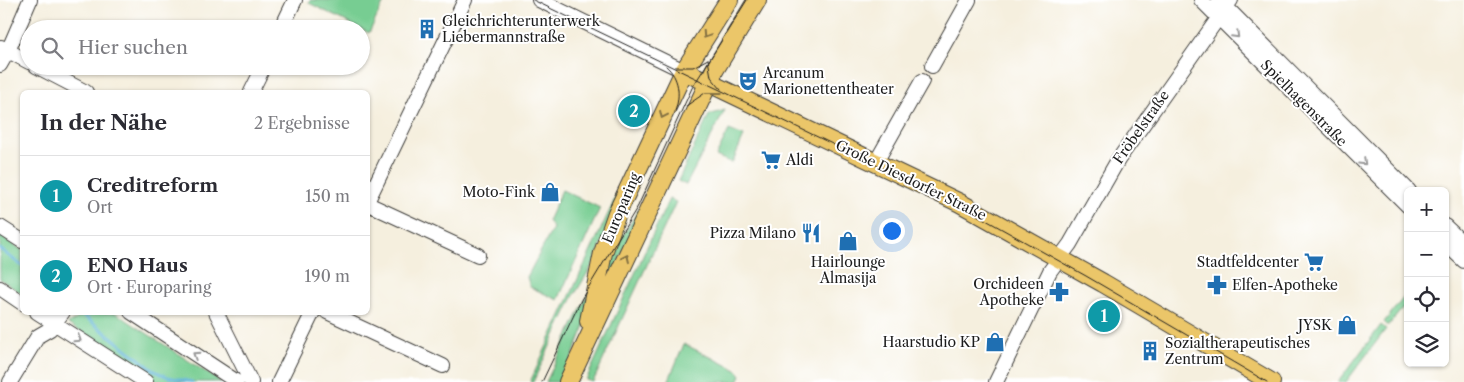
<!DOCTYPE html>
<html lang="de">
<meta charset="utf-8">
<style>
body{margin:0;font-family:"Libre Caslon Text",serif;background:#f2f2f3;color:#2b2b33}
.controls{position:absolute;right:15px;bottom:15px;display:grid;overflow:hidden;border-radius:8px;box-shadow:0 1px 4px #0004}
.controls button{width:45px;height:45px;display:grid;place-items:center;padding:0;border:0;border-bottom:1px solid #e1e1e2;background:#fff;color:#2b2b33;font:25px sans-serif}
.you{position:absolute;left:891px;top:230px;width:18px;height:18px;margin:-12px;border:4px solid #fff;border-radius:50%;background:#1a73e8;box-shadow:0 0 0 8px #1a73e833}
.badge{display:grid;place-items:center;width:32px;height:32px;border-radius:50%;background:#1f6fb2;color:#fff;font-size:16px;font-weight:700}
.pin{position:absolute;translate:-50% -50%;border:2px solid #fff;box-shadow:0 1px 5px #0006}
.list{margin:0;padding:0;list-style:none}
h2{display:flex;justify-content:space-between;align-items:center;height:65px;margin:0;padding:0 20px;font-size:21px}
h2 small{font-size:16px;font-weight:400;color:#7c7c81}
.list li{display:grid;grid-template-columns:32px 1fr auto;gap:15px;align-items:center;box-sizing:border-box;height:80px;padding:0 20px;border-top:1px solid #e1e1e2}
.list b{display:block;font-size:19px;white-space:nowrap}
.list p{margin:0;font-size:16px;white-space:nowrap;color:#7c7c81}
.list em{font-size:16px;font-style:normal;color:#7c7c81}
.icon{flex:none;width:28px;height:28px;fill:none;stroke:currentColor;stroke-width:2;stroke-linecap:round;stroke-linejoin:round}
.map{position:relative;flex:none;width:1464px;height:382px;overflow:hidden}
.search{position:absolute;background:#fff;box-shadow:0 1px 4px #0004;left:20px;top:20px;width:350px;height:55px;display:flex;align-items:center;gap:12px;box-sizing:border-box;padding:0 18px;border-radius:28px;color:#7c7c81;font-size:19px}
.panel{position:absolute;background:#fff;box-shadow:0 1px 4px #0004;left:20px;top:90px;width:350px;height:225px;border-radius:8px}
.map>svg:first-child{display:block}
</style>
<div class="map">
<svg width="1464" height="382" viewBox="0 0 1464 382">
<rect width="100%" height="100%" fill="#fff"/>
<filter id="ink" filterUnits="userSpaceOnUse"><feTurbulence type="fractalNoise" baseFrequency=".02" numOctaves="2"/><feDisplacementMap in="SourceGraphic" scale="10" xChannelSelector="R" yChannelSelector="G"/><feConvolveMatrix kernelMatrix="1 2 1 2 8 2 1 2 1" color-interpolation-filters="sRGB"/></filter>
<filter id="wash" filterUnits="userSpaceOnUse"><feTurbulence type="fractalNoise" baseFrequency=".0096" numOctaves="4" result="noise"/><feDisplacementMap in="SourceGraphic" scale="20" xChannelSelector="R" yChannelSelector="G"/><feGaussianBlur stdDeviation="1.12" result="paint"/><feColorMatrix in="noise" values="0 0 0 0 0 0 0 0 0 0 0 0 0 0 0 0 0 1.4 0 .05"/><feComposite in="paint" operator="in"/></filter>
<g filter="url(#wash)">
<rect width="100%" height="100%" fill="#f5efde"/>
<!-- green -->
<path fill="#77cd92" stroke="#4a7457" d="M 310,0 L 385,0 L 369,33 L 309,3 Z
M 725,110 L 686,185 L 678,181 L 709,115 Z
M 729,130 L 744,136 L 732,163 L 716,156 Z
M 633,160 L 595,261 L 573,297 L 533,382 L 530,382 Z
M 562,190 L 600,208 L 558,300 L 530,287 L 527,277 L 553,228 L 548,221 Z
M 669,199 L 676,202 L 593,382 L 586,380 Z
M 639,209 L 642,210 L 600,302 L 604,267 Z
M 0,235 L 22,250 L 22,294 L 0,279 Z
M 589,292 L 584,328 L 562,382 L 546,382 Z
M 1408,292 L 1408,302 L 1388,326 L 1384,322 Z
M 86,313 L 116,313 L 221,382 L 158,382 L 68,324 Z
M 1381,325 L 1386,329 L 1346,382 L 1338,382 Z
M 684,344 L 737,370 L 741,375 L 738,382 L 668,382 Z"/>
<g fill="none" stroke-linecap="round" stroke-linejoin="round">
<!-- stream -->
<path stroke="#59b0d6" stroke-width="3" d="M 0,249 L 22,266
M 79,312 L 153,370 L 168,377 L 192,382"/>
</g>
</g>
<g filter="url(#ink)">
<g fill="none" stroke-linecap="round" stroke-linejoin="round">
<defs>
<path id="minor" d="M 539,0 L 684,71
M 1201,0 L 1408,206
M 1219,0 L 1409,191
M 281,29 L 295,0
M 1,47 L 29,62
M 0,65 L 8,51 L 30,0
M 36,66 L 86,92
M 932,66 L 969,0
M 251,92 L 264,66
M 876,162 L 922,81
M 368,200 L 465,0
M 368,204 L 478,255
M 1445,226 L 1464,244
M 0,227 L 22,241
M 1445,243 L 1464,261
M 0,288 L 22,303
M 37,312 L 146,382
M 131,312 L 237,382
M 216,312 L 251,382
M 327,312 L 443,366
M 10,382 L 38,336 L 50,329 L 63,312
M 279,382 L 313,312
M 996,382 L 1050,271 L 1070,244 L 1118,160 L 1231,0"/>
<path id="major" d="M 684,71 L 960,203 L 1103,283 L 1271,382
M 589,321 L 603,253 L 617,213 L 684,71 L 729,0
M 568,382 L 715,69 L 757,0"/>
</defs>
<!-- minor casing -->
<use href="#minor" stroke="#3d3c39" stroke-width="16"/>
<!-- major casing -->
<use href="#major" stroke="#3d3c39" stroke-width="20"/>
<!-- minor -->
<use href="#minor" stroke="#fff" stroke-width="14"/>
<!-- major -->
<use href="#major" stroke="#ebc669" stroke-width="18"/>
<!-- tram -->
<path stroke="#1c1c1c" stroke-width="1" d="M 533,0 L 959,205 L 1086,276 L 1267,382
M 708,59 L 711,77 L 721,89
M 666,66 C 679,77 681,95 675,111
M 675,67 L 693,67 L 708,59
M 686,106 L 705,93 L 722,93
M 542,382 L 582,298 L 638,206 L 692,88 L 747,0"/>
</g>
<!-- one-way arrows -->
<defs><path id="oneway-chevron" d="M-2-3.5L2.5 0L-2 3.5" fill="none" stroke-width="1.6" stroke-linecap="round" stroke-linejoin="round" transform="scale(1.25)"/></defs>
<g stroke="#847142">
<use href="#oneway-chevron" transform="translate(706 35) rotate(123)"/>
<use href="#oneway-chevron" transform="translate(663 115) rotate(115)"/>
<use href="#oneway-chevron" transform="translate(626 258) rotate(-65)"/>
</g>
<g stroke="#999">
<use href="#oneway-chevron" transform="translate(1236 35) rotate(45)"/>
<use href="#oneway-chevron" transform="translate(1363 162) rotate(44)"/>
<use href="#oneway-chevron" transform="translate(78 339) rotate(33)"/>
<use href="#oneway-chevron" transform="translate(196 355) rotate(-147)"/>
</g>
</g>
<!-- icons -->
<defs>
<symbol id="building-bare" viewBox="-9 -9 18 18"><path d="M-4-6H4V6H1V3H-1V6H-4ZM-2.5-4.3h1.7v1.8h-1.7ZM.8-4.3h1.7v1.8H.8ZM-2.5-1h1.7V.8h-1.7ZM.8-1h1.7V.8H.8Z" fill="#1f6fb2" stroke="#fff" stroke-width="2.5" paint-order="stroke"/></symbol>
<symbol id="theatre-bare" viewBox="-9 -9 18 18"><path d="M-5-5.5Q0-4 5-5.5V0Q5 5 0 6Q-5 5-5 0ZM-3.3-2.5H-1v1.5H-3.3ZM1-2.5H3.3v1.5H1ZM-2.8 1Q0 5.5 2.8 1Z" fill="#1f6fb2" stroke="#fff" stroke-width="2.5" paint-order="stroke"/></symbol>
<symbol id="supermarket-bare" viewBox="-9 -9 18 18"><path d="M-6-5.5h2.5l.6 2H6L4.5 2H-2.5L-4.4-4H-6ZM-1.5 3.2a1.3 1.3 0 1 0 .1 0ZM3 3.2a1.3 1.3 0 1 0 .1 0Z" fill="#1f6fb2" stroke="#fff" stroke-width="2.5" paint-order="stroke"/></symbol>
<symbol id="shop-bare" viewBox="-9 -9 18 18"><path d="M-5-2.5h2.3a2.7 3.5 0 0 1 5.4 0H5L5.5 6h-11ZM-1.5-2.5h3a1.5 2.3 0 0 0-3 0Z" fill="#1f6fb2" stroke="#fff" stroke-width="2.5" paint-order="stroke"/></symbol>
<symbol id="restaurant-bare" viewBox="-9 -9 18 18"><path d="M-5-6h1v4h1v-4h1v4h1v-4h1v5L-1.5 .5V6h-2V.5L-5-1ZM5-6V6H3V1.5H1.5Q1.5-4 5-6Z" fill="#1f6fb2" stroke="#fff" stroke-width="2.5" paint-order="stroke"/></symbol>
<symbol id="pharmacy-bare" viewBox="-9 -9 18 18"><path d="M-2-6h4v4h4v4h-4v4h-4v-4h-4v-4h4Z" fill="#1f6fb2" stroke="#fff" stroke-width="2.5" paint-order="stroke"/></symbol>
</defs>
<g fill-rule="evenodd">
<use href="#building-bare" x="413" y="15" width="28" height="28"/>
<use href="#theatre-bare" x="734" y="67" width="28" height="28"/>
<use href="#supermarket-bare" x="757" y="146" width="28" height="28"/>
<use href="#shop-bare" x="536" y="178" width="28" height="28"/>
<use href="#restaurant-bare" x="797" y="219" width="28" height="28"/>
<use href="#shop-bare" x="834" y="227" width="28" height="28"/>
<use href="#supermarket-bare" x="1300" y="248" width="28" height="28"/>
<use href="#pharmacy-bare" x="1203" y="271" width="28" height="28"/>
<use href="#pharmacy-bare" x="1045" y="278" width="28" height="28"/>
<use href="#shop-bare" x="1333" y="311" width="28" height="28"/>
<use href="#shop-bare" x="981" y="328" width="28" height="28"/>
<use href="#building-bare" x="1136" y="337" width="28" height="28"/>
</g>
<g text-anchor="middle" stroke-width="4" stroke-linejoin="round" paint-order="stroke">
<!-- poi labels -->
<g font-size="14" fill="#1c1c1c" stroke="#fff" text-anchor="end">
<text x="442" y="26" text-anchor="start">Gleichrichterunterwerk<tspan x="442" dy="16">Liebermannstraße</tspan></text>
<text x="763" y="78" text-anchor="start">Arcanum<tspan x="763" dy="16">Marionettentheater</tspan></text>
<text x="786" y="165" text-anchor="start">Aldi</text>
<text x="535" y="197">Moto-Fink</text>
<text x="796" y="238">Pizza Milano</text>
<text x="848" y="267" text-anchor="middle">Hairlounge<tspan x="848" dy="16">Almasija</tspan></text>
<text x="1299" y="267">Stadtfeldcenter</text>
<text x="1044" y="289">Orchideen<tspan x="1044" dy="16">Apotheke</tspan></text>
<text x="1232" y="290" text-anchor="start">Elfen-Apotheke</text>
<text x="1332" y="330">JYSK</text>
<text x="980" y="347">Haarstudio KP</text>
<text x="1165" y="348" text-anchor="start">Sozialtherapeutisches<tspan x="1165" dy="16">Zentrum</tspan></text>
</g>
<!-- street labels -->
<g font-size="14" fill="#1c1c1c" stroke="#fff">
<text transform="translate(1304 103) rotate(45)" y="5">Spielhagenstraße</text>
<text transform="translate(1141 127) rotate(-55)" y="5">Fröbelstraße</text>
<text transform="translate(911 180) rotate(26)" y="5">Große Diesdorfer Straße</text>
<text transform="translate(621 208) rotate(-67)" y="5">Europaring</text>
</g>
</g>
</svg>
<div class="controls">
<button>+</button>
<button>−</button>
<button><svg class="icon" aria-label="locate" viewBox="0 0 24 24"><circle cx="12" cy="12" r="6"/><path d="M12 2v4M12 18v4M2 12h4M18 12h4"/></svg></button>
<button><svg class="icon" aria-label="layers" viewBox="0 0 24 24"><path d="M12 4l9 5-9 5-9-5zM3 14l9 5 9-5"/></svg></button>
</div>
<div class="you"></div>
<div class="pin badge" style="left:1104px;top:316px;background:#0f9aa8">1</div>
<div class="pin badge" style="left:634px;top:111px;background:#0f9aa8">2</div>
<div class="search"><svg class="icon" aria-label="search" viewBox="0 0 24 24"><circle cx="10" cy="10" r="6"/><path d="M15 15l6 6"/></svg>Hier suchen</div>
<section class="panel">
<h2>In der Nähe<small>2 Ergebnisse</small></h2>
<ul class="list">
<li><span class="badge" style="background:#0f9aa8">1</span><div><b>Creditreform</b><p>Ort</p></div><em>150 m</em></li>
<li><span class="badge" style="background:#0f9aa8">2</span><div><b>ENO Haus</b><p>Ort · Europaring</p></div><em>190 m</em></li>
</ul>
</section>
</div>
